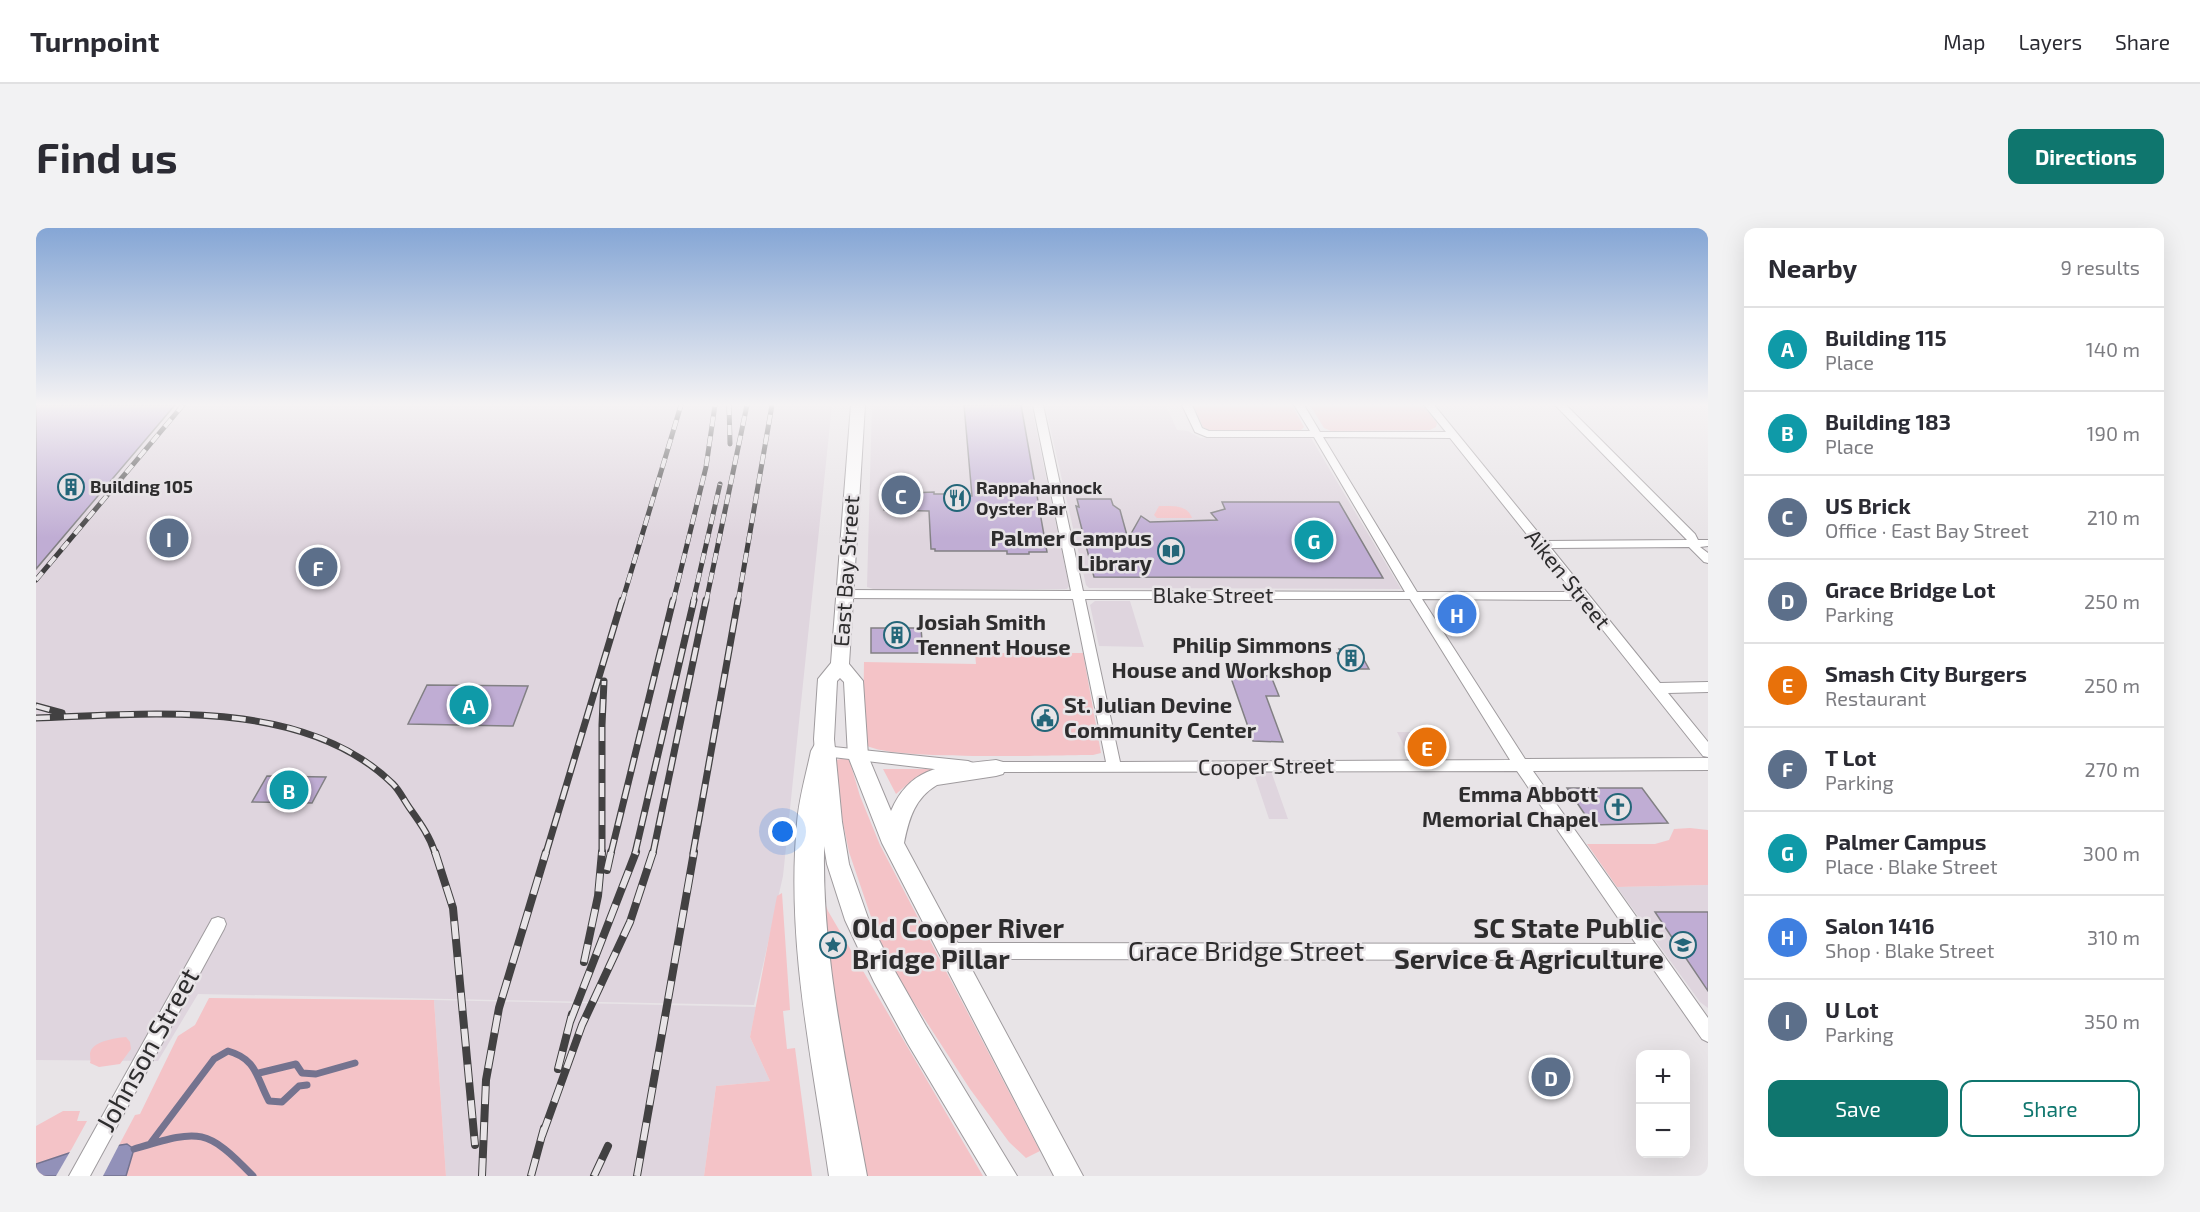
<!DOCTYPE html>
<meta charset="utf-8">
<style>
body{margin:0;font-family:"Exo 2",sans-serif;background:#f2f2f3;color:#2b2b33}
.controls{position:absolute;right:18px;bottom:18px;display:grid;overflow:hidden;border-radius:12px;box-shadow:0 6px 24px #0002}
.controls button{width:54px;height:54px;display:grid;place-items:center;padding:0;border:0;border-bottom:2px solid #e1e1e2;background:#fff;color:#2b2b33;font:30px sans-serif}
.you{position:absolute;left:747px;top:604px;width:21px;height:21px;margin:-15px;border:4px solid #fff;border-radius:50%;background:#1a73e8;box-shadow:0 0 0 9px #1a73e833}
.badge{display:grid;place-items:center;width:39px;height:39px;border-radius:50%;background:#0f766e;color:#fff;font-size:20px;font-weight:700}
.pin{position:absolute;translate:-50% -50%;border:3px solid #fff;box-shadow:0 2px 6px #0006}
.list{margin:0;padding:0;list-style:none}
h2{display:flex;justify-content:space-between;align-items:center;height:78px;margin:0;padding:0 24px;font-size:26px}
h2 small{font-size:20px;font-weight:400;color:#7c7c81}
.list li{display:grid;grid-template-columns:39px 1fr auto;gap:18px;align-items:center;box-sizing:border-box;height:84px;padding:0 24px;border-top:2px solid #e1e1e2}
.list b{display:block;font-size:22px;white-space:nowrap}
.list p{margin:0;font-size:20px;white-space:nowrap;color:#7c7c81}
.list em{font-size:20px;font-style:normal;color:#7c7c81}
.actions{display:flex;gap:12px;padding:18px 24px}
.actions a{flex:1;padding:14px 0;border:2px solid #0f766e;border-radius:12px;text-align:center;font-size:21px;color:#0f766e}
.actions .main{background:#0f766e;color:#fff}
.map{position:relative;flex:none;width:1672px;height:948px;overflow:hidden;border-radius:12px}
header{display:flex;align-items:center;gap:36px;box-sizing:border-box;height:84px;padding:0 30px;background:#fff;border-bottom:2px solid #e1e1e2}
header strong{font-size:28px}
nav{display:flex;gap:33px;margin-inline-start:auto;font-size:21px}
.intro{display:flex;align-items:center;justify-content:space-between;box-sizing:border-box;height:144px;padding:0 36px}
h1{margin:0;font-size:42px}
.button{padding:15px 27px;border-radius:12px;background:#0f766e;color:#fff;font-size:21px;font-weight:700}
main{display:flex;gap:36px;padding:0 36px}
aside{flex:1;background:#fff;border-radius:12px;box-shadow:0 6px 24px #0002}
.map>svg:first-child{display:block}
</style>
<header>
<strong>Turnpoint</strong>
<nav><a>Map</a><a>Layers</a><a>Share</a></nav>
</header>
<div class="intro"><h1>Find us</h1><a class="button">Directions</a></div>
<main>
<div class="map">
<svg width="1672" height="948" viewBox="0 0 1672 948">
<rect width="100%" height="100%" fill="#e8e4e7"/>
<!-- built -->
<path fill="#dfd5de" d="M 0,177 L 796,177 L 747,648 L 718,777 L 162,766 L 122,833 L 0,832 Z
M 836,177 L 995,177 L 1033,358 L 1031,361 L 837,361 L 831,359 Z
M 1009,177 L 1130,177 L 1141,202 L 1152,203 L 1164,210 L 1275,210 L 1365,361 L 1053,360 L 1050,357 Z
M 1059,373 L 1094,373 L 1108,419 L 1063,418 L 1054,377 Z
M 1361,504 L 1397,504 L 1410,528 L 1373,528 Z
M 1217,543 L 1235,543 L 1252,591 L 1233,591 Z
M 1672,657 L 1672,780 L 1664,774 L 1581,659 Z
M 398,772 L 720,779 L 714,809 L 734,853 L 680,858 L 668,948 L 410,948 Z"/>
<!-- green -->
<path fill="#f4c3c7" d="M 1157,177 L 1256,177 L 1268,199 L 1264,203 L 1174,203 L 1167,199 Z
M 1274,177 L 1386,177 L 1401,195 L 1400,199 L 1394,202 L 1295,203 L 1288,200 Z
M 1123,278 C 1136,278 1151,276 1156,290 L 1121,290 L 1118,287 Z
M 939,425 L 1047,425 L 1065,525 L 1057,527 C 1019,527 853,533 830,517 L 827,506 L 828,434 L 940,436 Z
M 810,530 L 813,531 L 824,568 L 844,617 L 1004,923 L 990,930 L 973,914 L 934,861 L 849,730 L 813,624 L 801,566 L 799,535 L 800,532 Z
M 847,541 L 900,541 L 900,543 L 880,549 L 860,566 Z
M 1654,600 L 1672,602 L 1672,657 L 1581,659 L 1551,616 L 1619,616 L 1633,612 L 1638,601 Z
M 746,665 L 754,782 L 747,783 L 751,821 L 759,820 L 776,948 L 668,948 L 680,858 L 734,853 L 714,809 L 741,668 Z
M 787,670 L 792,683 L 947,948 L 827,948 L 794,752 Z
M 173,770 L 398,772 L 410,948 L 0,948 L 0,898 L 27,883 L 44,883 L 41,893 L 51,893 L 34,924 L 82,919 L 99,887 L 104,886 L 142,808 L 159,797 Z
M 90,809 L 94,814 L 95,821 L 84,836 L 63,839 L 54,835 C 55,832 54,829 54,826 C 55,813 80,810 90,809 Z"/>
<!-- water -->
<path fill="#9291b9" stroke="#74738f" stroke-width="1.5" d="M 91,916 L 98,921 L 90,948 L 0,948 L 0,936 L 33,925 Z"/>
<!-- pier -->
<path fill="#e8e4e7" d="M 84,915 L 67,948 L 20,948 L 35,922 Z"/>
<g fill="none" stroke-linecap="round" stroke-linejoin="round">
<!-- stream -->
<path stroke="#74738f" stroke-width="7" d="M 223,845 L 260,836 L 266,845 L 280,846 L 319,835
M 114,916 L 178,831 L 192,823 C 221,831 220,849 233,873 L 246,874 L 263,858 L 271,857
M 98,921 C 163,902 169,898 217,948"/>
</g>
<!-- building -->
<path fill="#c0add4" stroke="#828084" stroke-width="1.5" d="M 0,177 L 139,177 L 0,341 Z
M 928,177 L 985,177 L 1011,324 L 993,324 L 993,326 L 971,326 L 971,323 L 899,323 L 899,321 L 895,321 L 893,283 L 848,282 L 848,266 L 898,264 L 898,266 L 911,266 L 911,268 L 936,268 Z
M 1041,271 L 1075,271 L 1077,277 L 1084,282 L 1092,311 L 1105,288 L 1114,294 L 1181,292 L 1175,285 L 1189,281 L 1186,274 L 1303,274 L 1347,350 L 1058,349 L 1040,278 L 1043,279 Z
M 835,400 L 885,400 L 887,425 L 835,425 Z
M 1303,421 L 1322,421 L 1333,441 L 1310,441 L 1301,425 L 1305,425 Z
M 1194,447 L 1235,448 L 1243,468 L 1230,468 L 1247,514 L 1217,513 Z
M 391,457 L 492,458 L 477,498 L 372,496 Z
M 231,548 L 290,549 L 276,575 L 216,574 Z
M 1531,560 L 1606,560 L 1632,595 L 1556,597 Z
M 1619,684 L 1672,684 L 1672,763 L 1639,714 Z"/>
<g fill="none" stroke-linecap="round" stroke-linejoin="round">
<defs>
<path id="street" d="M 997,177 L 1007,177 L 1047,363 L 1369,364 L 1278,209 L 1171,209 L 1159,204 L 1146,177 L 1156,177 L 1166,200 L 1173,203 L 1274,203 L 1258,177 L 1268,177 L 1284,204 L 1410,204 L 1388,177 L 1398,177 L 1509,313 L 1651,312 L 1519,177 L 1530,177 L 1659,306 L 1662,312 L 1672,312 L 1672,318 L 1664,319 L 1672,325 L 1672,335 L 1668,334 L 1653,319 L 1515,320 L 1624,455 L 1672,454 L 1672,464 L 1632,465 L 1672,514 L 1672,529 L 1667,528 L 1543,372 L 1386,371 L 1489,531 L 1672,530 L 1672,542 L 1497,543 L 1672,790 L 1672,814 L 1666,811 L 1611,732 L 913,731 L 907,728 L 905,723 L 907,718 L 913,715 L 1600,716 L 1481,543 L 946,544 L 944,540 L 946,536 L 951,534 L 1070,534 L 1037,371 L 807,370 L 801,366 L 807,362 L 1035,363 ZM 1287,209 L 1414,210 L 1537,364 L 1381,364 ZM 1049,371 L 1374,371 L 1474,532 L 1084,534 Z
M 788,518 L 932,533 L 937,535 L 939,539 L 937,543 L 932,545 L 788,528 L 783,527 L 781,523 L 783,519 Z
M 182,689 L 188,691 L 190,696 L 188,701 L 54,948 L 33,948 L 176,691 Z"/>
<path id="secondary" d="M 815,177 L 829,177 L 813,436 L 827,453 L 832,528 L 855,583 C 876,534 914,538 960,532 L 967,534 L 970,540 L 967,546 L 960,548 L 901,557 C 879,570 873,590 868,615 L 1047,948 L 1018,948 L 846,615 L 812,528 L 808,454 L 804,450 L 801,453 L 798,511 L 806,594 L 813,636 L 832,690 L 856,738 L 890,798 L 981,948 L 951,948 L 872,816 L 838,754 L 809,692 L 791,636 L 784,594 L 778,511 L 782,451 L 795,435 Z"/>
<path id="highway" d="M 788,513 L 797,516 L 801,523 C 797,547 791,571 789,595 C 782,714 810,832 831,948 L 793,948 C 776,832 750,713 761,595 C 763,570 770,547 775,523 L 779,516 Z"/>
</defs>
<!-- street casing -->
<use href="#street" stroke="#9f9b9e" stroke-width="2"/>
<!-- secondary casing -->
<use href="#secondary" stroke="#9f9b9e" stroke-width="2"/>
<!-- highway casing -->
<use href="#highway" stroke="#9f9b9e" stroke-width="2"/>
<!-- street -->
<use href="#street" fill="#fff" fill-rule="evenodd"/>
<!-- secondary -->
<use href="#secondary" fill="#fff" fill-rule="evenodd"/>
<!-- highway -->
<use href="#highway" fill="#fff" fill-rule="evenodd"/>
<defs>
<path id="rail-far2" d="M 693,177 L 694,216
M 0,352 L 147,177
M 586,374 L 645,177
M 637,374 L 670,239 L 679,177
M 657,374 L 684,256
M 670,374 L 711,177
M 702,374 L 736,177"/>
<path id="rail-far1" d="M 0,478 L 26,485
M 0,490 C 114,486 268,469 357,556 C 364,563 369,574 375,582 C 385,596 394,609 399,625
M 510,625 L 586,372
M 566,625 L 566,497 L 568,453
M 575,625 L 637,372
M 599,625 L 658,372
M 617,625 L 670,372
M 657,625 L 702,372"/>
<path id="rail" d="M 399,624 L 417,680 L 439,917
M 571,642 L 575,624
M 548,734 L 562,668 L 566,624
M 534,794 L 600,624
M 522,841 L 536,786
M 506,908 L 546,797 L 594,694 L 617,624
M 446,948 L 450,852 L 463,780 L 510,624
M 495,948 L 508,900
M 558,948 L 572,918
M 601,948 L 658,624"/>
</defs>
<!-- rail-far2 casing -->
<use href="#rail-far2" stroke="#424142" stroke-width="5"/>
<!-- rail-far1 casing -->
<use href="#rail-far1" stroke="#424142" stroke-width="7"/>
<!-- rail casing -->
<use href="#rail" stroke="#424142" stroke-width="8"/>
<!-- rail-far2 -->
<use href="#rail-far2" stroke="#e8e4e7" stroke-width="4" stroke-dasharray="10" stroke-linecap="butt"/>
<!-- rail-far1 -->
<use href="#rail-far1" stroke="#e8e4e7" stroke-width="4.5" stroke-dasharray="14" stroke-linecap="butt"/>
<!-- rail -->
<use href="#rail" stroke="#e8e4e7" stroke-width="6" stroke-dasharray="18" stroke-linecap="butt"/>
</g>
<!-- sky -->
<linearGradient id="sky" x2="0" y2="1"><stop stop-color="#85a6d5"/><stop offset="0.57" stop-color="#f5f3f4"/><stop offset="1" stop-color="#f5f3f4" stop-opacity="0"/></linearGradient>
<rect width="1672" height="310" fill="url(#sky)"/>
<!-- icons -->
<defs>
<symbol id="building-ring" viewBox="-11 -11 22 22"><circle r="9.5" fill="#e8e4e7" stroke="#246679" stroke-width="1.5"/><path d="M-4-6H4V6H1V3H-1V6H-4ZM-2.5-4.3h1.7v1.8h-1.7ZM.8-4.3h1.7v1.8H.8ZM-2.5-1h1.7V.8h-1.7ZM.8-1h1.7V.8H.8Z" fill="#246679"/></symbol>
<symbol id="restaurant-ring" viewBox="-11 -11 22 22"><circle r="9.5" fill="#e8e4e7" stroke="#246679" stroke-width="1.5"/><path d="M-5-6h1v4h1v-4h1v4h1v-4h1v5L-1.5 .5V6h-2V.5L-5-1ZM5-6V6H3V1.5H1.5Q1.5-4 5-6Z" fill="#246679"/></symbol>
<symbol id="library-ring" viewBox="-11 -11 22 22"><circle r="9.5" fill="#e8e4e7" stroke="#246679" stroke-width="1.5"/><path d="M-6-4Q-3-5.5-.7-3.5V5Q-3 3-6 4ZM6-4Q3-5.5 .7-3.5V5Q3 3 6 4Z" fill="#246679"/></symbol>
<symbol id="civic-ring" viewBox="-11 -11 22 22"><circle r="9.5" fill="#e8e4e7" stroke="#246679" stroke-width="1.5"/><path d="M-.6-6.5H3V-4.5H.6V-3L4-1V1h2V6H-6V1h2V-1L-.6-3ZM-1.2 2.5V6h2.4V2.5Z" fill="#246679"/></symbol>
<symbol id="church-ring" viewBox="-11 -11 22 22"><circle r="9.5" fill="#e8e4e7" stroke="#246679" stroke-width="1.5"/><path d="M-1.2-6h2.4v3.5h3.3v2.4h-3.3V6h-2.4V-.1h-3.3v-2.4h3.3Z" fill="#246679"/></symbol>
<symbol id="sight-ring" viewBox="-11 -11 22 22"><circle r="9.5" fill="#e8e4e7" stroke="#246679" stroke-width="1.5"/><path d="M0-6L1.8-2.2L6-1.7L2.9 1.2L3.7 5.4L0 3.3L-3.7 5.4L-2.9 1.2L-6-1.7L-1.8-2.2Z" fill="#246679"/></symbol>
<symbol id="university-ring" viewBox="-11 -11 22 22"><circle r="9.5" fill="#e8e4e7" stroke="#246679" stroke-width="1.5"/><path d="M0-5L7-2L0 1L-7-2ZM-4 1L0 2.5L4 1V4Q0 6-4 4Z" fill="#246679"/></symbol>
</defs>
<g fill-rule="evenodd">
<use href="#building-ring" x="20" y="244" width="30" height="30"/>
<use href="#restaurant-ring" x="906" y="255" width="30" height="30"/>
<use href="#library-ring" x="1120" y="308" width="30" height="30"/>
<use href="#building-ring" x="846" y="392" width="30" height="30"/>
<use href="#building-ring" x="1300" y="415" width="30" height="30"/>
<use href="#civic-ring" x="994" y="475" width="30" height="30"/>
<use href="#church-ring" x="1567" y="564" width="30" height="30"/>
<use href="#sight-ring" x="782" y="702" width="30" height="30"/>
<use href="#university-ring" x="1632" y="702" width="30" height="30"/>
</g>
<g text-anchor="middle" stroke-width="5" stroke-linejoin="round" paint-order="stroke">
<!-- far-poi labels -->
<g font-size="18" font-weight="bold" fill="#2e2d2e" stroke="#e8e4e7" text-anchor="start">
<text x="54" y="265">Building 105</text>
<text x="940" y="266">Rappahannock<tspan x="940" dy="21">Oyster Bar</tspan></text>
</g>
<!-- poi labels -->
<g font-size="22" font-weight="bold" fill="#2e2d2e" stroke="#e8e4e7" text-anchor="end">
<text x="1116" y="318">Palmer Campus<tspan x="1116" dy="25">Library</tspan></text>
<text x="880" y="402" text-anchor="start">Josiah Smith<tspan x="880" dy="25">Tennent House</tspan></text>
<text x="1296" y="425">Philip Simmons<tspan x="1296" dy="25">House and Workshop</tspan></text>
<text x="1028" y="485" text-anchor="start">St. Julian Devine<tspan x="1028" dy="25">Community Center</tspan></text>
<text x="1562" y="574">Emma Abbott<tspan x="1562" dy="25">Memorial Chapel</tspan></text>
</g>
<!-- street labels -->
<g font-size="22" fill="#2e2d2e" stroke="#e8e4e7">
<text transform="translate(810 343) rotate(-86)" y="8">East Bay Street</text>
<text transform="translate(1532 351) rotate(51)" y="8">Aiken Street</text>
<text x="1177" y="375">Blake Street</text>
<text transform="translate(1230 538) rotate(-1)" y="8">Cooper Street</text>
</g>
<!-- near-poi labels -->
<g font-size="27" font-weight="bold" fill="#2e2d2e" stroke="#e8e4e7" text-anchor="start">
<text x="816" y="710">Old Cooper River<tspan x="816" dy="31">Bridge Pillar</tspan></text>
<text x="1628" y="710" text-anchor="end">SC State Public<tspan x="1628" dy="31">Service &amp; Agriculture</tspan></text>
</g>
<!-- near-street labels -->
<g font-size="27" fill="#2e2d2e" stroke="#e8e4e7">
<text x="1210" y="733">Grace Bridge Street</text>
<text transform="translate(112 822) rotate(-61)" y="9">Johnson Street</text>
</g>
</g>
</svg>
<div class="controls">
<button>+</button>
<button>−</button>
</div>
<div class="you"></div>
<div class="pin badge" style="left:433px;top:477px;background:#0f9aa8">A</div>
<div class="pin badge" style="left:253px;top:562px;background:#0f9aa8">B</div>
<div class="pin badge" style="left:865px;top:267px;background:#5c6f8a">C</div>
<div class="pin badge" style="left:1515px;top:849px;background:#5c6f8a">D</div>
<div class="pin badge" style="left:1391px;top:519px;background:#e8710a">E</div>
<div class="pin badge" style="left:282px;top:339px;background:#5c6f8a">F</div>
<div class="pin badge" style="left:1278px;top:312px;background:#0f9aa8">G</div>
<div class="pin badge" style="left:1421px;top:386px;background:#3f7fe0">H</div>
<div class="pin badge" style="left:133px;top:310px;background:#5c6f8a">I</div>
</div>
<aside>
<h2>Nearby<small>9 results</small></h2>
<ul class="list">
<li><span class="badge" style="background:#0f9aa8">A</span><div><b>Building 115</b><p>Place</p></div><em>140 m</em></li>
<li><span class="badge" style="background:#0f9aa8">B</span><div><b>Building 183</b><p>Place</p></div><em>190 m</em></li>
<li><span class="badge" style="background:#5c6f8a">C</span><div><b>US Brick</b><p>Office · East Bay Street</p></div><em>210 m</em></li>
<li><span class="badge" style="background:#5c6f8a">D</span><div><b>Grace Bridge Lot</b><p>Parking</p></div><em>250 m</em></li>
<li><span class="badge" style="background:#e8710a">E</span><div><b>Smash City Burgers</b><p>Restaurant</p></div><em>250 m</em></li>
<li><span class="badge" style="background:#5c6f8a">F</span><div><b>T Lot</b><p>Parking</p></div><em>270 m</em></li>
<li><span class="badge" style="background:#0f9aa8">G</span><div><b>Palmer Campus</b><p>Place · Blake Street</p></div><em>300 m</em></li>
<li><span class="badge" style="background:#3f7fe0">H</span><div><b>Salon 1416</b><p>Shop · Blake Street</p></div><em>310 m</em></li>
<li><span class="badge" style="background:#5c6f8a">I</span><div><b>U Lot</b><p>Parking</p></div><em>350 m</em></li>
</ul>
<div class="actions"><a class="main">Save</a><a>Share</a></div>
</aside>
</main>
